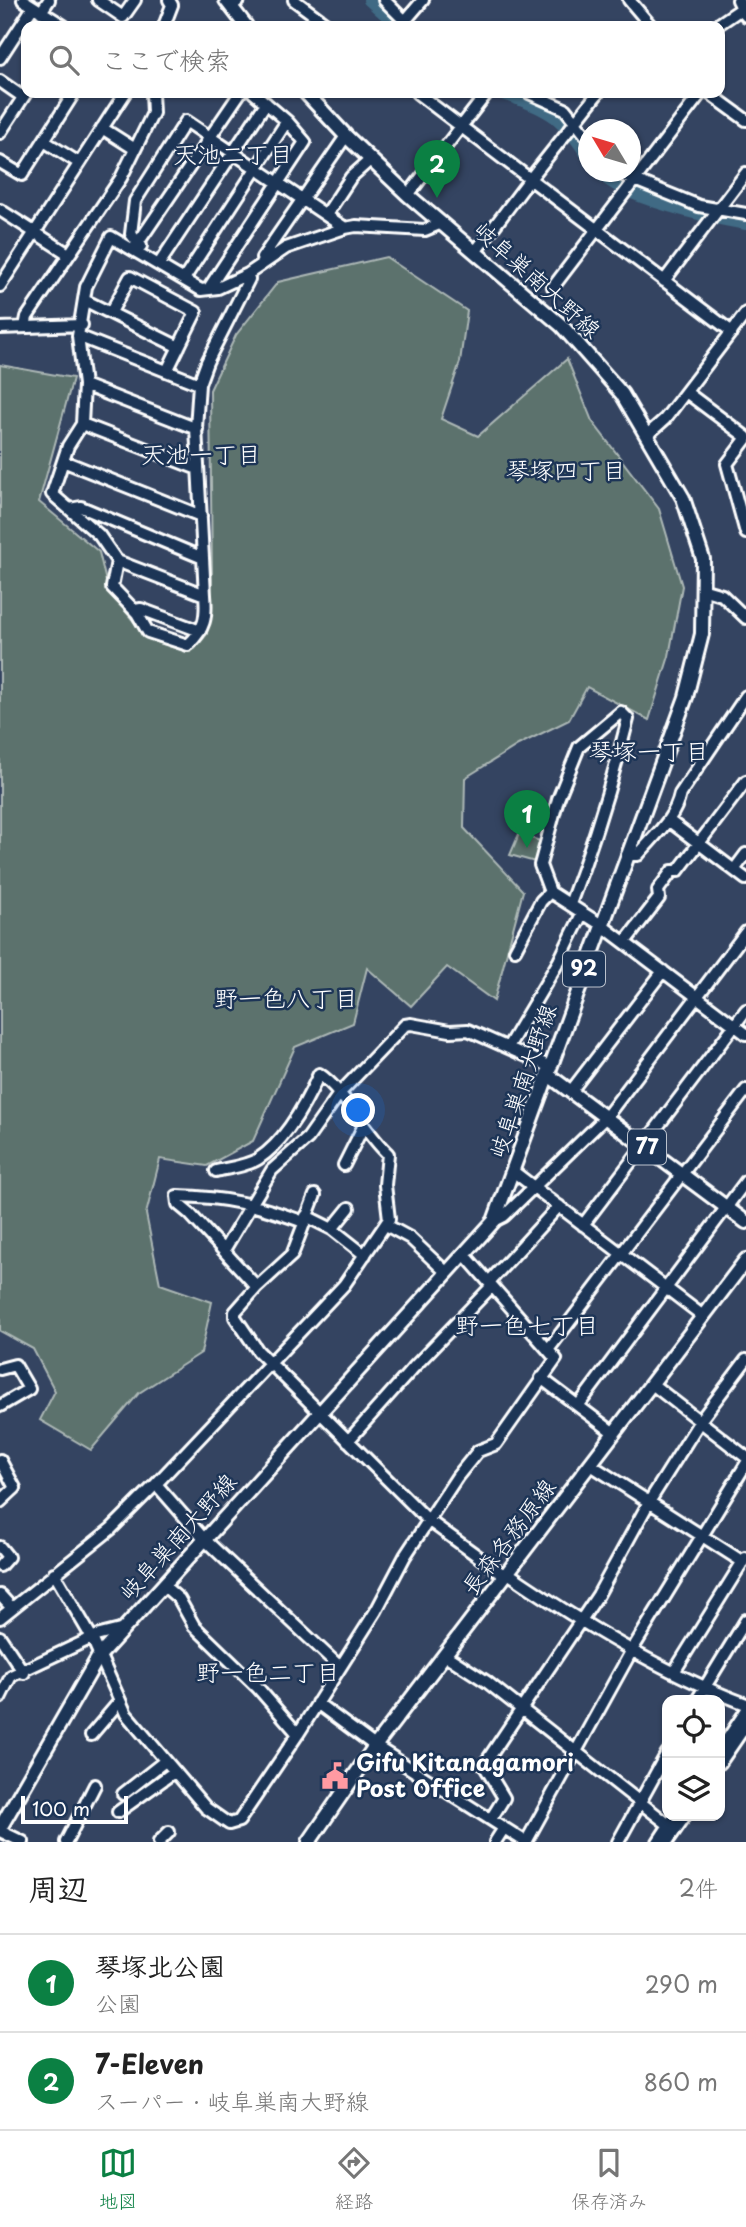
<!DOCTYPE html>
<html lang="ja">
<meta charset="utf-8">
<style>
body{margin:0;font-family:"Playpen Sans","Klee One",sans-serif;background:#f2f2f2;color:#222}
.controls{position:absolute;right:21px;bottom:21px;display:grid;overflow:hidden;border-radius:14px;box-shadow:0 2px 5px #0004}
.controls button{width:63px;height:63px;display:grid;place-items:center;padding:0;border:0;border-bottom:2px solid #e0e0e0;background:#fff;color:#222;font:35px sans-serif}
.compass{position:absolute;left:578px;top:119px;width:63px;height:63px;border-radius:50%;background:#fff;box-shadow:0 2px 5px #0004;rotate:308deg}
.scale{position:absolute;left:21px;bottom:18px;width:107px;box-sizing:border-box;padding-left:7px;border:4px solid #fff;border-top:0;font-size:19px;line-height:24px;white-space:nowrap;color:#fff;-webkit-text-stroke:5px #1d3557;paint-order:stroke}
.you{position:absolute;left:359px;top:1111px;width:24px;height:24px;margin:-18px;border:5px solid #fff;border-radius:50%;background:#1a73e8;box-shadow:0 0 0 10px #1a73e833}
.badge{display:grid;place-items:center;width:46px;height:46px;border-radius:50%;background:#0b8043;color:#fff;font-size:23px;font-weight:700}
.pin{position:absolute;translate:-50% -58px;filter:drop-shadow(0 2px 4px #0008)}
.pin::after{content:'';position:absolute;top:37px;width:24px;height:21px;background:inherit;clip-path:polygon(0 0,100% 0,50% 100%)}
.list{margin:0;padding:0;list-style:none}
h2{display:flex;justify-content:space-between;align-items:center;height:91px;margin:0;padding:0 28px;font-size:30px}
h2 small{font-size:23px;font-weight:400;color:#767676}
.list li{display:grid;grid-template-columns:46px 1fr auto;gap:21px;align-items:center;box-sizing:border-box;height:98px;padding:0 28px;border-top:2px solid #e0e0e0}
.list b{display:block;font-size:26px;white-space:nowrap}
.list p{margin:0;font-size:23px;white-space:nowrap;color:#767676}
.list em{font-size:23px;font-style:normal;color:#767676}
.icon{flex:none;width:38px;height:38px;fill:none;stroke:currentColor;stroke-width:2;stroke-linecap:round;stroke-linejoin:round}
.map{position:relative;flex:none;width:746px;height:1842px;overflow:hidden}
.search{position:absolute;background:#fff;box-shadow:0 2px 5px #0004;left:21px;right:21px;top:21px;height:77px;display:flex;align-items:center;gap:18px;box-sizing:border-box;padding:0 24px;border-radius:14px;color:#767676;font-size:26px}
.sheet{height:287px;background:#fff}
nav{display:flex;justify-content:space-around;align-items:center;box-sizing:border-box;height:98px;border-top:2px solid #e0e0e0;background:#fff;font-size:19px;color:#767676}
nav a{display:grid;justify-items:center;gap:4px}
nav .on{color:#0b8043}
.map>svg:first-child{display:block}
</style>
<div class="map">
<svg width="746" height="1842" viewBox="0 0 746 1842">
<rect width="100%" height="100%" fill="#344461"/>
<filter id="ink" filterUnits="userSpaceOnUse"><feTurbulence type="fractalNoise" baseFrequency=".0143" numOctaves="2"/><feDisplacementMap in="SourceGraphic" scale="14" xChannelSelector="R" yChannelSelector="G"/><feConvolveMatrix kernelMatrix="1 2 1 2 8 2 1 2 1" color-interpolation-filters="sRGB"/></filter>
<g filter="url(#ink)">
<!-- green -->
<path fill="#5b726d" stroke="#adb8b6" stroke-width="2" d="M 386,257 L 467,311 L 460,362 L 441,419 L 478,436 L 567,359 L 592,421 L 659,509 L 682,586 L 669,656 L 649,720 L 587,687 L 569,720 L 518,745 L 465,778 L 464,828 L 523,891 L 494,1001 L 447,967 L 411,1006 L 367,968 L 353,1023 L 295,1047 L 253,1141 L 207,1166 L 160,1159 L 146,1214 L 160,1284 L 212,1302 L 201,1353 L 139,1393 L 91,1450 L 40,1420 L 55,1391 L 33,1349 L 0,1331 L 0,365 L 73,378 L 39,502 L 99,552 L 108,590 L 148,639 L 186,652 L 195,649 L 207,634 L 212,580 L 210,390 L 236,335 L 278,282 Z
M 519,834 L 543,842 L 539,863 L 510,855 Z"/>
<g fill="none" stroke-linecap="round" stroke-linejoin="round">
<!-- river -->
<path stroke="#3f6b84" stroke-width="12" d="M 369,0 L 398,26
M 500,93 C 547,109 561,114 588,157
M 599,172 C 623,199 710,218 746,224"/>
<defs>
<path id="minor" d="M 23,0 L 64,26
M 98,0 L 123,17 L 135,0
M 294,0 L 329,26
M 384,0 L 410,26
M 629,0 L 651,26
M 738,0 L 746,16
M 231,7 L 239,0
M 41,12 L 49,0
M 405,21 L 423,0
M 164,26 L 172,5 L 169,0
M 716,26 L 741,9
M 0,58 L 33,7
M 0,81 L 23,97
M 417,93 L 530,179 L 475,252
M 529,93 L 565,109 L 588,138
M 598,93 L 530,179 L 732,332
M 709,93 L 746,120
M 102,128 L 135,149
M 0,133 L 26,93
M 44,141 L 79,163
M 0,162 L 22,175 L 74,93
M 615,172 L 699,206 L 746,214
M 408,195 L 487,93
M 0,210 L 67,253
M 326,215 L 351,177 L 370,160
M 138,243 L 131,234 L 135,201 L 186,121 L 345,228
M 141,246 L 138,243 L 240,93
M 266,261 L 262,258 L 346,136
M 159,264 L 266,103
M 248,274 L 249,279 L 207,362 L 199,384 L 196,428 L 205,595 L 117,561 L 99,535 L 52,494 L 68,446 L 82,424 L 84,385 L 78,336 L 86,287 L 111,237 L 201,290 L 218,288 L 248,274 L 286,248 L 345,228 L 356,226 L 425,230 L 442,223
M 184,279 L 287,121 L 254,93
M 664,281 L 746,173
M 0,286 L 125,93
M 553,287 L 701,93
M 209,288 L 305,142 L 287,121
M 84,300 L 179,347
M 111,312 L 130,277 L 196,312 L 167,371
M 25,327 L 27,317 L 121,178 L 153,113 L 152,93
M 0,328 L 82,325
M 78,336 L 199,384
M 84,385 L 197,429
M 686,392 L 746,437
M 82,424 L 198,469
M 647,435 L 665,419 L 746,313
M 746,439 L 727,464 L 746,533
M 63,461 L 201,516
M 70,509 L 81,507 L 203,558
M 117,561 L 112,587 L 137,613 L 148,632 L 188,645 C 205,629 207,617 205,595
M 705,590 L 722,595 L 746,618
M 135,610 L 141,609 L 200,631
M 668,820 L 746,879
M 627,855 L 638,855 C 654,836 675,819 680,794 L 746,696
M 734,870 L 746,854
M 550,892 L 600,924 L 746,1034
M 625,942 L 659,898 L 658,890 L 672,871 L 678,871 L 746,781
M 515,950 L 541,901 L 550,892 L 540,865 L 558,799 L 579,747 L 621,712 L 628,719 C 612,782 593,844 570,904
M 508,1047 L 559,961 L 582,914
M 571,1091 L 663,971
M 344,1165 L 363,1127
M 514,1172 L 703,1316
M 315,1195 L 292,1255 L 257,1287 L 235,1312 L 235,1317 L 258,1351 L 428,1520 L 501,1573 L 508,1573 C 583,1624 661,1672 746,1704
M 306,1216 L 332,1229 L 365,1255
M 494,1221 L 504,1216 L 606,1117 L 746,932
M 386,1225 L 410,1238 L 447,1273
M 583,1225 L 746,1010
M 332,1229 L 349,1208
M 224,1250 L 272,1170 L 308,1138 L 339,1094 L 405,1025 L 411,1024 L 450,1031 L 468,1030 L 549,1066
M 489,1282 L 559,1206
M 257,1287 L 190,1214 L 178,1204 L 177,1196 C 228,1197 257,1205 304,1222
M 548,1350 L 746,1090
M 0,1369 L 15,1365 L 29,1389 L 0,1406
M 541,1378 L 614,1433
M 652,1384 L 746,1457
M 578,1406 L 746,1181
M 348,1441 L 414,1367 L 492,1286
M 0,1460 L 15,1488 L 0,1502
M 591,1465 L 743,1562
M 156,1484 L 204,1539 L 340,1667
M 0,1547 L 8,1557 L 0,1566
M 54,1573 L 92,1638 L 126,1714 L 206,1808 L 229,1824 L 239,1821 L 298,1734 L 376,1611 L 405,1556 L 457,1477 L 478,1451 L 496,1444 L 556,1359 L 465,1255
M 163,1585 L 179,1599 L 194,1626 L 258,1688 L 298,1734
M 0,1595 L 11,1607
M 0,1618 L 111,1529 L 156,1484 L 344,1285 L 389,1219 L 385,1185 L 388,1154 C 364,1132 344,1090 319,1074 C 306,1103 286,1141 258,1159 C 247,1166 229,1168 216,1171
M 0,1637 L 24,1673
M 445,1655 L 487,1682 L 669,1825
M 674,1672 L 745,1558
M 0,1698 L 11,1676 L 96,1636 L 124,1629
M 697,1700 L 746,1620
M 317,1703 L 375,1746 L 526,1842
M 91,1735 L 120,1701
M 720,1750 L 746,1711
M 720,1763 L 746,1725
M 123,1794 L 165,1761
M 118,1812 L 174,1772
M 491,1819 L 504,1798 L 484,1765 L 598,1595 L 649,1502 L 700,1421 L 746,1360
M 0,1831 L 23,1842
M 66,1842 L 95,1785
M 159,1842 L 169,1832
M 495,1842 L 504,1828
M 526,1842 L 632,1650 L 746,1464
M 618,1842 L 667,1753
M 658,1842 L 675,1816
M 667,1842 L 685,1816"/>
<path id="major" d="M 226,0 L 246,26
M 547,1074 L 746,1222
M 0,1828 L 99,1656 L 494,1221 L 686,697 L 702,634 L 703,559 L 683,498 L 622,394 L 562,326 L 408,195 L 346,136 L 306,93
M 309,1842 L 375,1746 L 746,1260"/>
</defs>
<!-- minor casing -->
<use href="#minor" stroke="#fff" stroke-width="16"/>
<!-- major casing -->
<use href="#major" stroke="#fff" stroke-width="18"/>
<!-- minor -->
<use href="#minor" stroke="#1d3557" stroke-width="10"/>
<!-- major -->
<use href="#major" stroke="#1d3557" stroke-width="12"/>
</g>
</g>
<!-- icons -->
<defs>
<symbol id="civic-bare" viewBox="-9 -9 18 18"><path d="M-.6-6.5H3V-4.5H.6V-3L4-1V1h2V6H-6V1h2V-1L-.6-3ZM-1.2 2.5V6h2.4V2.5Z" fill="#ff9aa2" stroke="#1d3557" stroke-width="2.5" paint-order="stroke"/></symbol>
</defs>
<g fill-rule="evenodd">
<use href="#civic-bare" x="316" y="1757" width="38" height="38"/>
</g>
<g text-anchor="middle" stroke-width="5" stroke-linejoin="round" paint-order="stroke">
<!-- shield labels -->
<g fill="#1d3557" stroke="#bbc2cd" stroke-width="2">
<rect x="563" y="951.5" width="42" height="35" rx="5"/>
<rect x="628" y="1129.5" width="38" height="35" rx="5"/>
</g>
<g font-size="21" font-weight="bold" fill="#fff">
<text x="584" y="976">92</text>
<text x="647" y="1154">77</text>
</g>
<!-- street labels -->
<g font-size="23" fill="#fff" stroke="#1d3557">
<text transform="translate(537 280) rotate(42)" y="8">岐阜巣南大野線</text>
<text transform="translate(523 1081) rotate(-71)" y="8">岐阜巣南大野線</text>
<text transform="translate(178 1537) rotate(-48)" y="8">岐阜巣南大野線</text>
<text transform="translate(509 1537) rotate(-53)" y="8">長森各務原線</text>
</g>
<!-- poi labels -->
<g font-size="23" font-weight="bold" fill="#fff" stroke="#1d3557" text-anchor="start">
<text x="356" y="1771">Gifu Kitanagamori<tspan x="356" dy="26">Post Office</tspan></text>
</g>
<!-- neighbourhood labels -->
<g font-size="24" fill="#fff" stroke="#1d3557">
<text x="233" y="163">天池二丁目</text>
<text x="201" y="463">天池一丁目</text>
<text x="566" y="479">琴塚四丁目</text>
<text x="649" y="760">琴塚一丁目</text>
<text x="286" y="1007">野一色八丁目</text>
<text x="527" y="1334">野一色七丁目</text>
<text x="268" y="1681">野一色二丁目</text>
</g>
</g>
</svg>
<div class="controls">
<button><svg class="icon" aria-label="locate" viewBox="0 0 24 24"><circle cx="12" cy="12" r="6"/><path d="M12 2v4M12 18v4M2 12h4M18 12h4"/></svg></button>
<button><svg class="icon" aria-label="layers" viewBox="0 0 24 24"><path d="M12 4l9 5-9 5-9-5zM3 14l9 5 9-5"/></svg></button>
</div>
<svg class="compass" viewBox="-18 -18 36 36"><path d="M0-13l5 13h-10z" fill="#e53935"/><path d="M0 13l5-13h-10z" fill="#767676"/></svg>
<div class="scale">100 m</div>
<div class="you"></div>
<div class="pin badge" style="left:527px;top:848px">1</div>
<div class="pin badge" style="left:437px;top:198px">2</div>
<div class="search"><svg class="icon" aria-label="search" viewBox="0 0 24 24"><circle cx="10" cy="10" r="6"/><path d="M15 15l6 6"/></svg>ここで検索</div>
</div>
<section class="sheet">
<h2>周辺<small>2件</small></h2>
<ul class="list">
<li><span class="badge">1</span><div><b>琴塚北公園</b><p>公園</p></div><em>290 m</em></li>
<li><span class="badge">2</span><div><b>7-Eleven</b><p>スーパー · 岐阜巣南大野線</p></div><em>860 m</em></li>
</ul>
</section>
<nav>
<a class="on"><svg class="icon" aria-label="map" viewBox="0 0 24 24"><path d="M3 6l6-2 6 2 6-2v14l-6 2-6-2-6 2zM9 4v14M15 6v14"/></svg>地図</a>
<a><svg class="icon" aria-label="directions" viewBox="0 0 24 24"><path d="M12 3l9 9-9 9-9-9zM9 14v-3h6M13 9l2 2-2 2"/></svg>経路</a>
<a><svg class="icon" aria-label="saved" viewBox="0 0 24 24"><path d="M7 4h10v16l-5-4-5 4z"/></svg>保存済み</a>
</nav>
